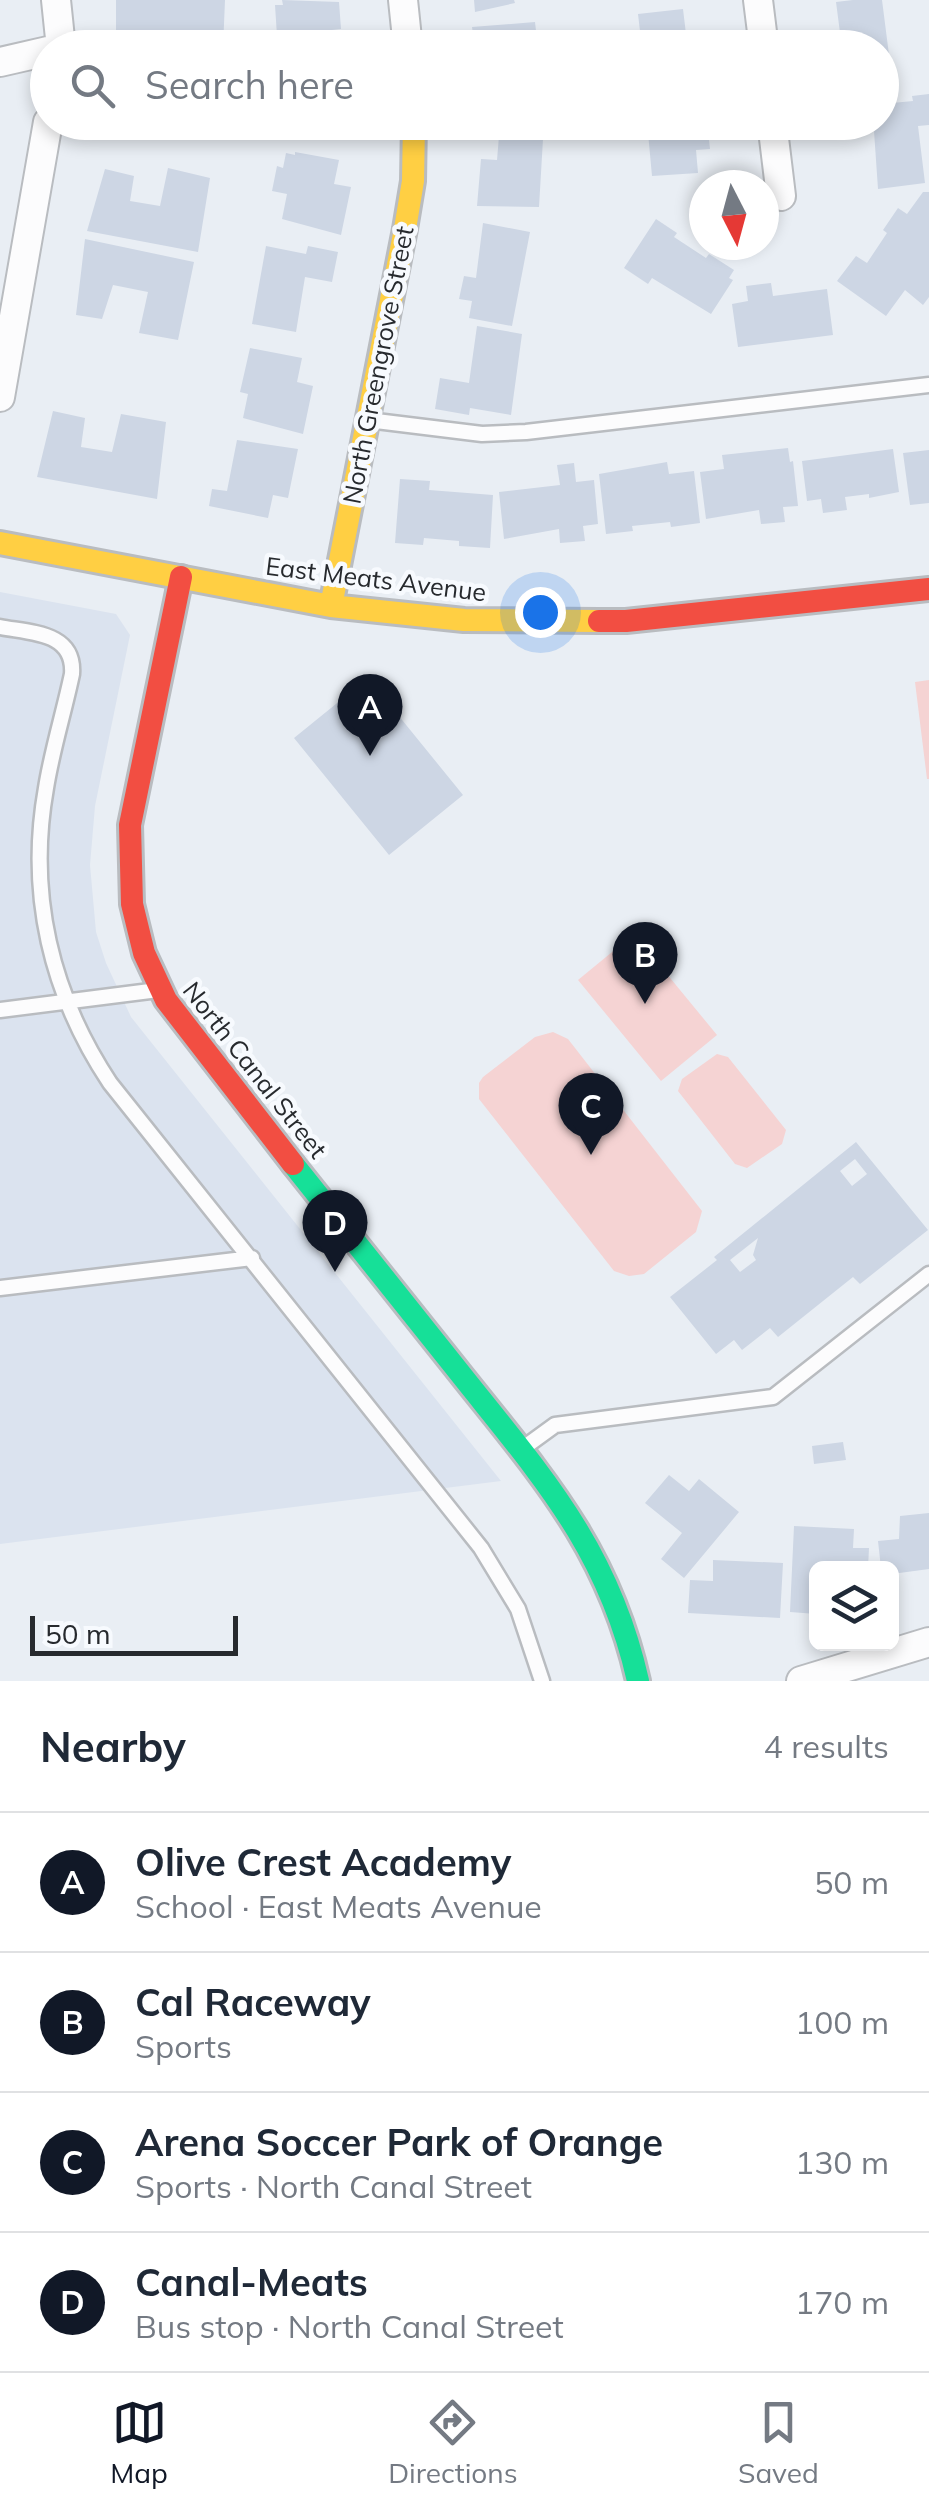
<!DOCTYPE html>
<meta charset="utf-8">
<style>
body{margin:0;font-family:Mulish,sans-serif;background:#f2f2f3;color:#1f2937}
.controls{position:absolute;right:30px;bottom:30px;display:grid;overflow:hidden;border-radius:15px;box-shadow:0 5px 15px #0003}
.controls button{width:90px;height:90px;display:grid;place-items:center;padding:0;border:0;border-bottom:2px solid #e0e1e3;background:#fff;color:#1f2937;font:50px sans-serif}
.compass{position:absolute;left:689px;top:170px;width:90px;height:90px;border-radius:50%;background:#fff;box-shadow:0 5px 15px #0003;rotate:174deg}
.scale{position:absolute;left:30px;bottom:25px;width:208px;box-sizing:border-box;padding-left:10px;border:5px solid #272a2e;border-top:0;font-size:28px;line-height:35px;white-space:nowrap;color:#272a2e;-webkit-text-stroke:8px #f7fafe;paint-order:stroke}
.you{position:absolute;left:540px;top:612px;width:35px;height:35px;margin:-25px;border:8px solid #fff;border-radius:50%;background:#1a73e8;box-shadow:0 0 0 15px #1a73e833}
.badge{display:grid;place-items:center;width:65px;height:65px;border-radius:50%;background:#111827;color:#fff;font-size:32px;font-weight:700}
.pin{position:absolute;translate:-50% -82px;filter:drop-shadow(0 2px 5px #0008)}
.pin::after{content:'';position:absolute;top:52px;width:35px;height:30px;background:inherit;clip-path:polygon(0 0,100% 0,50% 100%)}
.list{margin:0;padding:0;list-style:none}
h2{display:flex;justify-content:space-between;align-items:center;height:130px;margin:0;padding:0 40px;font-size:42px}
h2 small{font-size:32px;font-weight:400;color:#747a83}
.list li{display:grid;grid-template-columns:65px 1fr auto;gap:30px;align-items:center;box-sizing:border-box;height:140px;padding:0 40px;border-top:2px solid #e0e1e3}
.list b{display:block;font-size:38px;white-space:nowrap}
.list p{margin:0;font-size:32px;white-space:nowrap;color:#747a83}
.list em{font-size:32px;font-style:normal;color:#747a83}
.icon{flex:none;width:55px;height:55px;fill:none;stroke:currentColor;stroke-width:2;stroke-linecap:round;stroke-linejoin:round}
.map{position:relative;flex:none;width:929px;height:1681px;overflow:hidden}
.search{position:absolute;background:#fff;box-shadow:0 5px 15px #0003;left:30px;right:30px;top:30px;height:110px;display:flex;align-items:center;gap:25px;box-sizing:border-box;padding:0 35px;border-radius:55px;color:#747a83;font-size:38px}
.sheet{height:690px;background:#fff}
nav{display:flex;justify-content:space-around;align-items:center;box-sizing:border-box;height:140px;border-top:2px solid #e0e1e3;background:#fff;font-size:28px;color:#747a83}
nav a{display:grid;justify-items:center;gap:5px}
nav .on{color:#111827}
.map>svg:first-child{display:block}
</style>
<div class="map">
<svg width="929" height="1681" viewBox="0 0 929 1681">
<rect width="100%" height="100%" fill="#e9eef4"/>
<!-- built -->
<path fill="#dbe3ef" d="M 0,592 L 116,614 L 130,635 L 95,806 L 90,865 L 96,932 L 106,963 L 131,1017 L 501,1481 L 0,1544 Z"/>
<!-- green -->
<path fill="#f5d3d3" d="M 929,680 L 929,779 L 927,779 L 915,682 Z
M 634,934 L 717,1035 L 661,1081 L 578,980 Z
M 553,1032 L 568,1039 L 702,1211 L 696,1232 L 644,1274 L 629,1276 L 614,1271 L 479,1099 L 479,1083 L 483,1077 L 535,1037 Z
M 717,1054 L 728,1057 L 786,1130 L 782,1144 L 747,1168 L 735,1164 L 678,1091 L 682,1079 Z"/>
<!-- building -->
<path fill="#cdd6e4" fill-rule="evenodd" d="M 116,0 L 225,0 L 223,48 L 182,48 L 182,35 L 151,33 L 149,48 L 116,48 Z
M 282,0 L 339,2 L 341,29 L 277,36 L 275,5 L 283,5 Z
M 474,0 L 514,0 L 515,3 L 475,12 Z
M 853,0 L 882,0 L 893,86 L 882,88 L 882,48 L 842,48 L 836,2 Z
M 683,9 L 686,34 L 702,33 L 704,48 L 642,48 L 638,14 Z
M 535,22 L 538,48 L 475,48 L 472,27 Z
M 929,94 L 929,125 L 918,126 L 925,183 L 878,189 L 874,131 L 845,134 L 844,122 L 882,122 L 882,104 L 913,101 L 912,96 Z
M 647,122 L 707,122 L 710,149 L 696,150 L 698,173 L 652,176 Z
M 499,136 L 543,139 L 539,207 L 477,206 L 481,159 L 497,160 Z
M 295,152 L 339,160 L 334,184 L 351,187 L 341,235 L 282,219 L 287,194 L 272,191 L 277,166 L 283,168 L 286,153 L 295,155 Z
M 168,168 L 210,178 L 198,252 L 87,231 L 105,169 L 134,176 L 130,201 L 160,206 Z
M 923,192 L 929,192 L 929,297 L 923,305 L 905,290 L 886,316 L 837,281 L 856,256 L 867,263 L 887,233 L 883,230 L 898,208 L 907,214 Z
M 656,219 L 677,233 L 674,237 L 706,258 L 709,254 L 734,270 L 729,278 L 733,280 L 711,314 L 652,278 L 648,284 L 624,268 Z
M 483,223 L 530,232 L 512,326 L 469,318 L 472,301 L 459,299 L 464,276 L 476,278 Z
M 85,239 L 194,262 L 178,340 L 139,333 L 148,292 L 113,285 L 102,319 L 76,315 Z
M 266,246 L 306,254 L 308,246 L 338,252 L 332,282 L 305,277 L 296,332 L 252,324 Z
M 771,283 L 773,296 L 827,289 L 833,335 L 738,347 L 732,304 L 748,301 L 746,286 Z
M 477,326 L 522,334 L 511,415 L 470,408 L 469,415 L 435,409 L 440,378 L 469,383 Z
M 250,348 L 302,358 L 297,382 L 313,386 L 303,434 L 243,418 L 248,394 L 240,392 Z
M 53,411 L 85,418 L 81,447 L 112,452 L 121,414 L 166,422 L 157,499 L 37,477 Z
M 237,440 L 298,449 L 288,498 L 273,495 L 268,518 L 209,506 L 212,489 L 227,491 Z
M 788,448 L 790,462 L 793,461 L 798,506 L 783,507 L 785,522 L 761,524 L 759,510 L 706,519 L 700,472 L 724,469 L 722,455 Z
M 893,449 L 899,492 L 869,498 L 869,494 L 845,497 L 847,510 L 823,513 L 821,499 L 807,501 L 802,461 Z
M 929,450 L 929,503 L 910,505 L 903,453 Z
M 667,462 L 669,474 L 694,471 L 700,523 L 671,527 L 670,522 L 632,526 L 633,531 L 606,534 L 599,474 Z
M 574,463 L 576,482 L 594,480 L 598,524 L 583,526 L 585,541 L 560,543 L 559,529 L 504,539 L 499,492 L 560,485 L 557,465 Z
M 400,479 L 430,481 L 429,490 L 493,495 L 490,548 L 459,546 L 459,541 L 424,538 L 423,545 L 395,543 Z
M 368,678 L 463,795 L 389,855 L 294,738 Z
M 856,1142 L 928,1230 L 860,1284 L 853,1277 L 778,1337 L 770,1328 L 742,1350 L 734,1340 L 716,1354 L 670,1297 L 717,1260 L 714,1257 ZM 855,1159 L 867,1174 L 852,1186 L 840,1171 ZM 758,1238 L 753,1255 L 756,1260 L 740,1272 L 730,1260 Z
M 843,1442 L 846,1460 L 814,1464 L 812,1446 Z
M 669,1475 L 689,1491 L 699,1479 L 739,1512 L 684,1578 L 661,1559 L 682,1533 L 645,1503 Z
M 929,1513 L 929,1569 L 892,1574 L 892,1568 L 881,1568 L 878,1541 L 899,1539 L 900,1516 Z
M 794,1526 L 854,1529 L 853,1548 L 869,1548 L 868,1568 L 816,1568 L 816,1614 L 790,1612 Z
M 713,1560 L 783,1563 L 780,1618 L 688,1613 L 690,1580 L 713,1581 Z"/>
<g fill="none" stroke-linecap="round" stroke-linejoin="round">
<defs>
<path id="lane" d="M 161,122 L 200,130
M 368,420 L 482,434 L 526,432 L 929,385
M 0,627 C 31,633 75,632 72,674 C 64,712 52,750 46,788 C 27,894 51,994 110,1083 L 481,1548 L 518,1609 L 542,1681
M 0,1010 L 158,990
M 0,1288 L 252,1258
M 522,1449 L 555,1425 L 773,1397 L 929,1274"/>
<path id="street" d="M 56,0 L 61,48
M 403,0 L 408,48
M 758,0 L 764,48
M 0,62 L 48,51
M 772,122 L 781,196
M 0,397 L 48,122
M 801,1681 L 929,1642"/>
<path id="fast" d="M 293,1164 C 347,1231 401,1299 455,1367 C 538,1472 608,1546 638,1681"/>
<path id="slow" d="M 0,543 L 331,606 L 464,620 L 599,621
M 331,606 L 405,229 L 413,181 L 414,122"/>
<path id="jam" d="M 181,577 L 130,825 L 132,904 L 144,953 L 166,1000 L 293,1164
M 599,621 L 626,621 L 929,589"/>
</defs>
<!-- lane casing -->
<use href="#lane" stroke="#b9bcc0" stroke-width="19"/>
<!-- street casing -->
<use href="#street" stroke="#b9bcc0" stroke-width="32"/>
<!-- fast casing -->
<use href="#fast" stroke="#b9bcc0" stroke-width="28"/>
<!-- slow casing -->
<use href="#slow" stroke="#b9bcc0" stroke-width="28"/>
<!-- jam casing -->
<use href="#jam" stroke="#b9bcc0" stroke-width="28"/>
<!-- lane -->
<use href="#lane" stroke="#fcfcfd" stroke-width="14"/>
<!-- street -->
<use href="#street" stroke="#fcfcfd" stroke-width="28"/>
<!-- fast -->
<use href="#fast" stroke="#16e098" stroke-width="22"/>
<!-- slow -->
<use href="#slow" stroke="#ffcf43" stroke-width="22"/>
<!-- jam -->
<use href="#jam" stroke="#f24e42" stroke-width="22"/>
</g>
<g text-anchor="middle" stroke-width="9" stroke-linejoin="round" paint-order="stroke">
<!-- street labels -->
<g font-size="25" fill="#272a2e" stroke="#f7fafe">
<text transform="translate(378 365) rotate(-79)" y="9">North Greengrove Street</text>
<text transform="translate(376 579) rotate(7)" y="9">East Meats Avenue</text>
<text transform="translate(255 1070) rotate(52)" y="9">North Canal Street</text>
</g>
</g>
</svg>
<div class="controls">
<button><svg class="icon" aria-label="layers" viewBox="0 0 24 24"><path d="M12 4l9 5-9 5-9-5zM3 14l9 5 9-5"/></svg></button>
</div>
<svg class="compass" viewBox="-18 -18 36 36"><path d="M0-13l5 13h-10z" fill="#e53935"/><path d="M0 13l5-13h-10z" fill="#747a83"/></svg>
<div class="scale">50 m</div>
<div class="you"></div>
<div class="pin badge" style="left:370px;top:756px">A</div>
<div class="pin badge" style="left:645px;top:1004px">B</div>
<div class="pin badge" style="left:591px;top:1155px">C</div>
<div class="pin badge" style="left:335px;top:1272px">D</div>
<div class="search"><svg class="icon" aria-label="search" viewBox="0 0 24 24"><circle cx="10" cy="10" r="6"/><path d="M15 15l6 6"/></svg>Search here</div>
</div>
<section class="sheet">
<h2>Nearby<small>4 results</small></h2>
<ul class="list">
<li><span class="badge">A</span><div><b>Olive Crest Academy</b><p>School · East Meats Avenue</p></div><em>50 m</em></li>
<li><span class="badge">B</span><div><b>Cal Raceway</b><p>Sports</p></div><em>100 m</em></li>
<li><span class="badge">C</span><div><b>Arena Soccer Park of Orange</b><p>Sports · North Canal Street</p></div><em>130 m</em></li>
<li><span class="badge">D</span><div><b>Canal-Meats</b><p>Bus stop · North Canal Street</p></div><em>170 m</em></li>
</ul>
</section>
<nav>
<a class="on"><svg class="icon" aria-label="map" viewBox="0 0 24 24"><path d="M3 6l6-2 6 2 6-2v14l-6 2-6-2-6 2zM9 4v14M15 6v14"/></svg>Map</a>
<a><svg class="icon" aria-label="directions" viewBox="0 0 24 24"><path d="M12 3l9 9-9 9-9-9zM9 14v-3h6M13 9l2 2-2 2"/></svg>Directions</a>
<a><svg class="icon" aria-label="saved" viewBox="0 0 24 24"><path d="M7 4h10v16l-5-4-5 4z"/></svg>Saved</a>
</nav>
